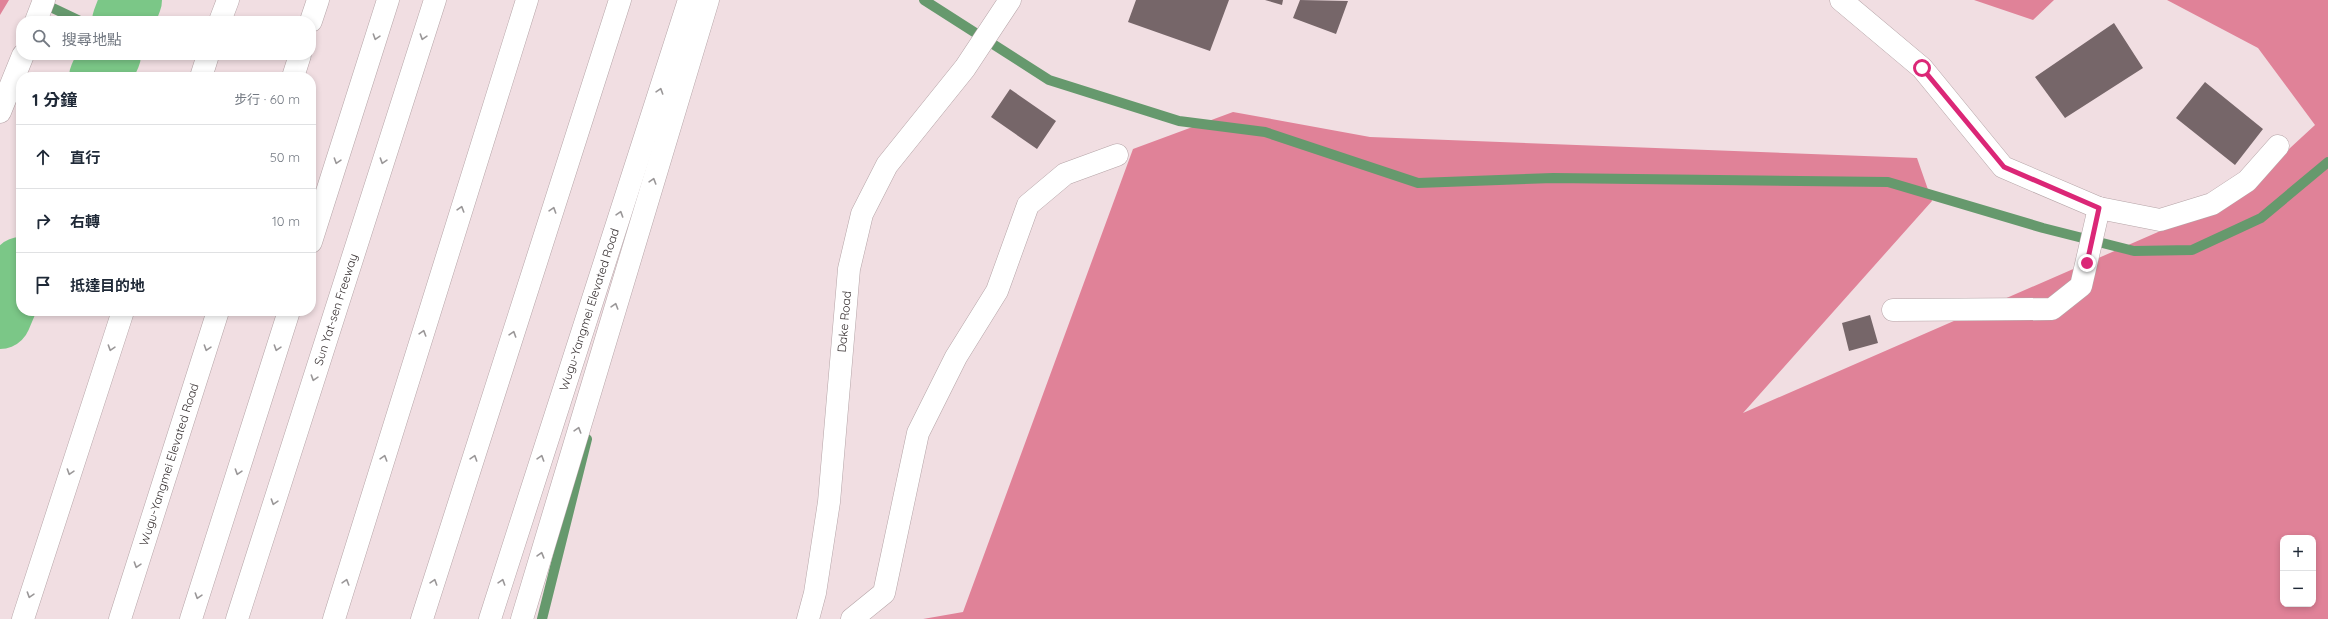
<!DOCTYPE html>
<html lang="zh-TW">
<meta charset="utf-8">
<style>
body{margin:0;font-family:Quicksand,"Noto Sans TC",sans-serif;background:#f2f2f3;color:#1f2937}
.controls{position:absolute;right:12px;bottom:12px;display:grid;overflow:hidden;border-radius:8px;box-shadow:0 2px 6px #0003}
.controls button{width:36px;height:36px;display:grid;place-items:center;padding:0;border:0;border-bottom:1px solid #e0e1e3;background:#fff;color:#1f2937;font:20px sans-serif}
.stop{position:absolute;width:12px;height:12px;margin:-9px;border:3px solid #db2777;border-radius:50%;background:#fff}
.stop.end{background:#db2777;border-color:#fff;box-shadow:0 1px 4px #0008}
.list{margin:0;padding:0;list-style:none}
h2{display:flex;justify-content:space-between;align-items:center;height:52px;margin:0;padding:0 16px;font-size:17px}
h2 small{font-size:13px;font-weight:400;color:#747a83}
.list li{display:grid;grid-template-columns:26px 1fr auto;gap:12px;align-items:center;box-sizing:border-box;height:64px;padding:0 16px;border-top:1px solid #e0e1e3}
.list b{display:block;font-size:15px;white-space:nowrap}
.list em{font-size:13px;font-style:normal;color:#747a83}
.icon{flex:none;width:22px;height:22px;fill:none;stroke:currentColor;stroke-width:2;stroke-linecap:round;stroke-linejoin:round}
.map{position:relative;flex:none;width:2328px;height:619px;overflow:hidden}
.search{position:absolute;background:#fff;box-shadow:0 2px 6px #0003;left:16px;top:16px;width:300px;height:44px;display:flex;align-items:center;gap:10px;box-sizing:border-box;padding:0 14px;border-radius:16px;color:#747a83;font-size:15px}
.panel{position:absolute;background:#fff;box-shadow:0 2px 6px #0003;left:16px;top:72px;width:300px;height:244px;border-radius:16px}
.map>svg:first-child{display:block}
</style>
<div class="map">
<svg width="2328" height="619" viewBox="0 0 2328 619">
<rect width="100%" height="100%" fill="#f1dee2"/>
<!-- forest -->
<path fill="#e08298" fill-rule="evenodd" d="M 0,0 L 9,0 L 0,15 Z
M 1974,0 L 2054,0 L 2033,20 Z
M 2167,0 L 2328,0 L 2328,619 L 923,619 L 963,612 L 1133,149 L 1233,112 L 1370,137 L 1917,158 L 1932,201 L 1743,413 L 2236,198 L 2315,125 L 2258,48 ZM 2283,538 L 2313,538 L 2313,604 L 2283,604 Z"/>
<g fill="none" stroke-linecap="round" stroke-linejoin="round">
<!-- stream -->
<path stroke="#66996d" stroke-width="10" d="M 924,0 L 1049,80 L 1179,121 L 1265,132 L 1418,183 L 1553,178 L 1888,182 L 2043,228 L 2134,251 L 2192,250 L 2261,218 L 2328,162
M 40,2 L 80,21
M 542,619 L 587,439"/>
<!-- river -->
<path stroke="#7bc787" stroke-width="62" d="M 123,21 L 131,0
M 100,77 L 110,55
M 0,318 L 21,268"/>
</g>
<!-- building -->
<path fill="#766669" d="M 1136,0 L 1229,0 L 1210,51 L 1128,22 Z
M 1265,0 L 1283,0 L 1282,5 Z
M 1300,0 L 1348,1 L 1336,34 L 1293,18 Z
M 2114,23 L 2143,68 L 2065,118 L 2035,77 Z
M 2205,82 L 2263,129 L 2235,165 L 2176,118 Z
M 1010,89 L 1056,121 L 1037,149 L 991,117 Z
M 1870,315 L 1878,343 L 1849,351 L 1842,323 Z"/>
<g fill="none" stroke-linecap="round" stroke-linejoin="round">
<defs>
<g id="minor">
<path d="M 1841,0 L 1922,68 L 2003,167 L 2099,208 L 2160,220 L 2212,204 L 2247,181 L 2278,146"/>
<path d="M 36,21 L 44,0"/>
<path d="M 0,112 L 23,55"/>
<path d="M 1893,310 L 2052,309 L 2081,286 L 2099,208"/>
<path id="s1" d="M 808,619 L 815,593 L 829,502 L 849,269 L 862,214 L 887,165 L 965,68 L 1010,0"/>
<path d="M 852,619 L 884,593 L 918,433 L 956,357 L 997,291 L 1028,205 L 1065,174 L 1117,155"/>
</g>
<g id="highway">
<path d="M 220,21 L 228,0"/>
<path d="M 311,21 L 318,0"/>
<path d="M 201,77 L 208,55"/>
<path d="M 293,77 L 300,55"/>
<path d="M 311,242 L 388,0"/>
<path d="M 23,619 L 123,311"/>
<path id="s2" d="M 120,619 L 218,311"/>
<path d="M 191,619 L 289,311"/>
<path id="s3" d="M 237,619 L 435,0"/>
<path d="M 334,619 L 527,0"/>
<path d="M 422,619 L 620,0"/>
<path id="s4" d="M 490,619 L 689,0"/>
<path d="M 522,619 L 708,0"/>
</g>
</defs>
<!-- minor casing -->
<use href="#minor" stroke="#b5a4a7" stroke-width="23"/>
<!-- highway casing -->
<use href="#highway" stroke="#b5a4a7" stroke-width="23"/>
<!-- minor -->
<use href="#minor" stroke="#fff" stroke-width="22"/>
<!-- highway -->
<use href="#highway" stroke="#fff" stroke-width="22"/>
</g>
<!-- one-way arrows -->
<defs><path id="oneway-chevron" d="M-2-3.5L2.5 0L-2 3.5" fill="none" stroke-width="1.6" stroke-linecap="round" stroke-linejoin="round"/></defs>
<g stroke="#9a9798">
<use href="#oneway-chevron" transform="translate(376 37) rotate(108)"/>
<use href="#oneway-chevron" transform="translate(423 37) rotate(108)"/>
<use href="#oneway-chevron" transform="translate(660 91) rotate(-72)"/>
<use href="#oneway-chevron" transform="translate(337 161) rotate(108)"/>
<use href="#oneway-chevron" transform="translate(383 161) rotate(108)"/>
<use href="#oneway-chevron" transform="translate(653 181) rotate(-73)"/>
<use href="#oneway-chevron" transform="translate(461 209) rotate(-73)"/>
<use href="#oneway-chevron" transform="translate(553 210) rotate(-72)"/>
<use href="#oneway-chevron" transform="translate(620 214) rotate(-72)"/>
<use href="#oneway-chevron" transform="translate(615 306) rotate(-73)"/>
<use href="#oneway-chevron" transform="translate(423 333) rotate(-73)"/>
<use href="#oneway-chevron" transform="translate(513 334) rotate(-72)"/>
<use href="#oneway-chevron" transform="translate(111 348) rotate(108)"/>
<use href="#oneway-chevron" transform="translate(207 348) rotate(108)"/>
<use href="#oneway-chevron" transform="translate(277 348) rotate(108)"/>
<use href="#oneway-chevron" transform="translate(314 378) rotate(108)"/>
<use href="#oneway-chevron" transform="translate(578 430) rotate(-73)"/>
<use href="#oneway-chevron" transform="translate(384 458) rotate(-73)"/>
<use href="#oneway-chevron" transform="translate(474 458) rotate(-72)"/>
<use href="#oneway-chevron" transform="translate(541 458) rotate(-72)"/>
<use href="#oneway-chevron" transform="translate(70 472) rotate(108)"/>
<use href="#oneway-chevron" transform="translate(238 472) rotate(108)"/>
<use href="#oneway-chevron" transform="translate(274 502) rotate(108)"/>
<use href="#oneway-chevron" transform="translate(541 555) rotate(-74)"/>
<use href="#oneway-chevron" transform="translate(137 565) rotate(108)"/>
<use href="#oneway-chevron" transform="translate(346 582) rotate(-73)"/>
<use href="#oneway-chevron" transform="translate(434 582) rotate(-72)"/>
<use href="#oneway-chevron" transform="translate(502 582) rotate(-72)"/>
<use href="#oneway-chevron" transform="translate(30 595) rotate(108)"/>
<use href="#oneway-chevron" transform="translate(198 596) rotate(108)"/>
</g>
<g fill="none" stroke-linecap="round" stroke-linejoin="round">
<!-- route -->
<path stroke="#db2777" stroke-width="5" d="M 1922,68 L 2004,167 L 2099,208 L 2087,263"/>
</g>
<g text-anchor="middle" stroke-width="4" stroke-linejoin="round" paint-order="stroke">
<!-- street labels -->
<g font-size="12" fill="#362f30" stroke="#feebef">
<text dy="4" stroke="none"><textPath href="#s3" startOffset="325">Sun Yat-sen Freeway</textPath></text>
<text dy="4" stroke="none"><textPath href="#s4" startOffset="325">Wugu-Yangmei Elevated Road</textPath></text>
<text dy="4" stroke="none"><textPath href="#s1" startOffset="300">Dake Road</textPath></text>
<text dy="4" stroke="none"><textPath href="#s2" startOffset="162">Wugu-Yangmei Elevated Road</textPath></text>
</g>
</g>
</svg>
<div class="controls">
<button>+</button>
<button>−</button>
</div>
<div class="stop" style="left:1922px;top:68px"></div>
<div class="stop end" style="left:2087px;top:263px"></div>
<div class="search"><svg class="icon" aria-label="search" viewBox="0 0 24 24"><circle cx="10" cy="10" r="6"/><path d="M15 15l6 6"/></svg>搜尋地點</div>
<section class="panel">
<h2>1 分鐘<small>步行 · 60 m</small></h2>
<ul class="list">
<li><svg class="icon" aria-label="ahead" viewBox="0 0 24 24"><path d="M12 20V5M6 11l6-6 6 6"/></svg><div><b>直行</b></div><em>50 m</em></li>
<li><svg class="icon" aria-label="right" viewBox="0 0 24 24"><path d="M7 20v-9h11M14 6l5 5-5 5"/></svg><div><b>右轉</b></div><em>10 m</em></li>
<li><svg class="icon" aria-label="arrive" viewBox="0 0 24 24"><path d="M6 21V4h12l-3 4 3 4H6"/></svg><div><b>抵達目的地</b></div></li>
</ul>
</section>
</div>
